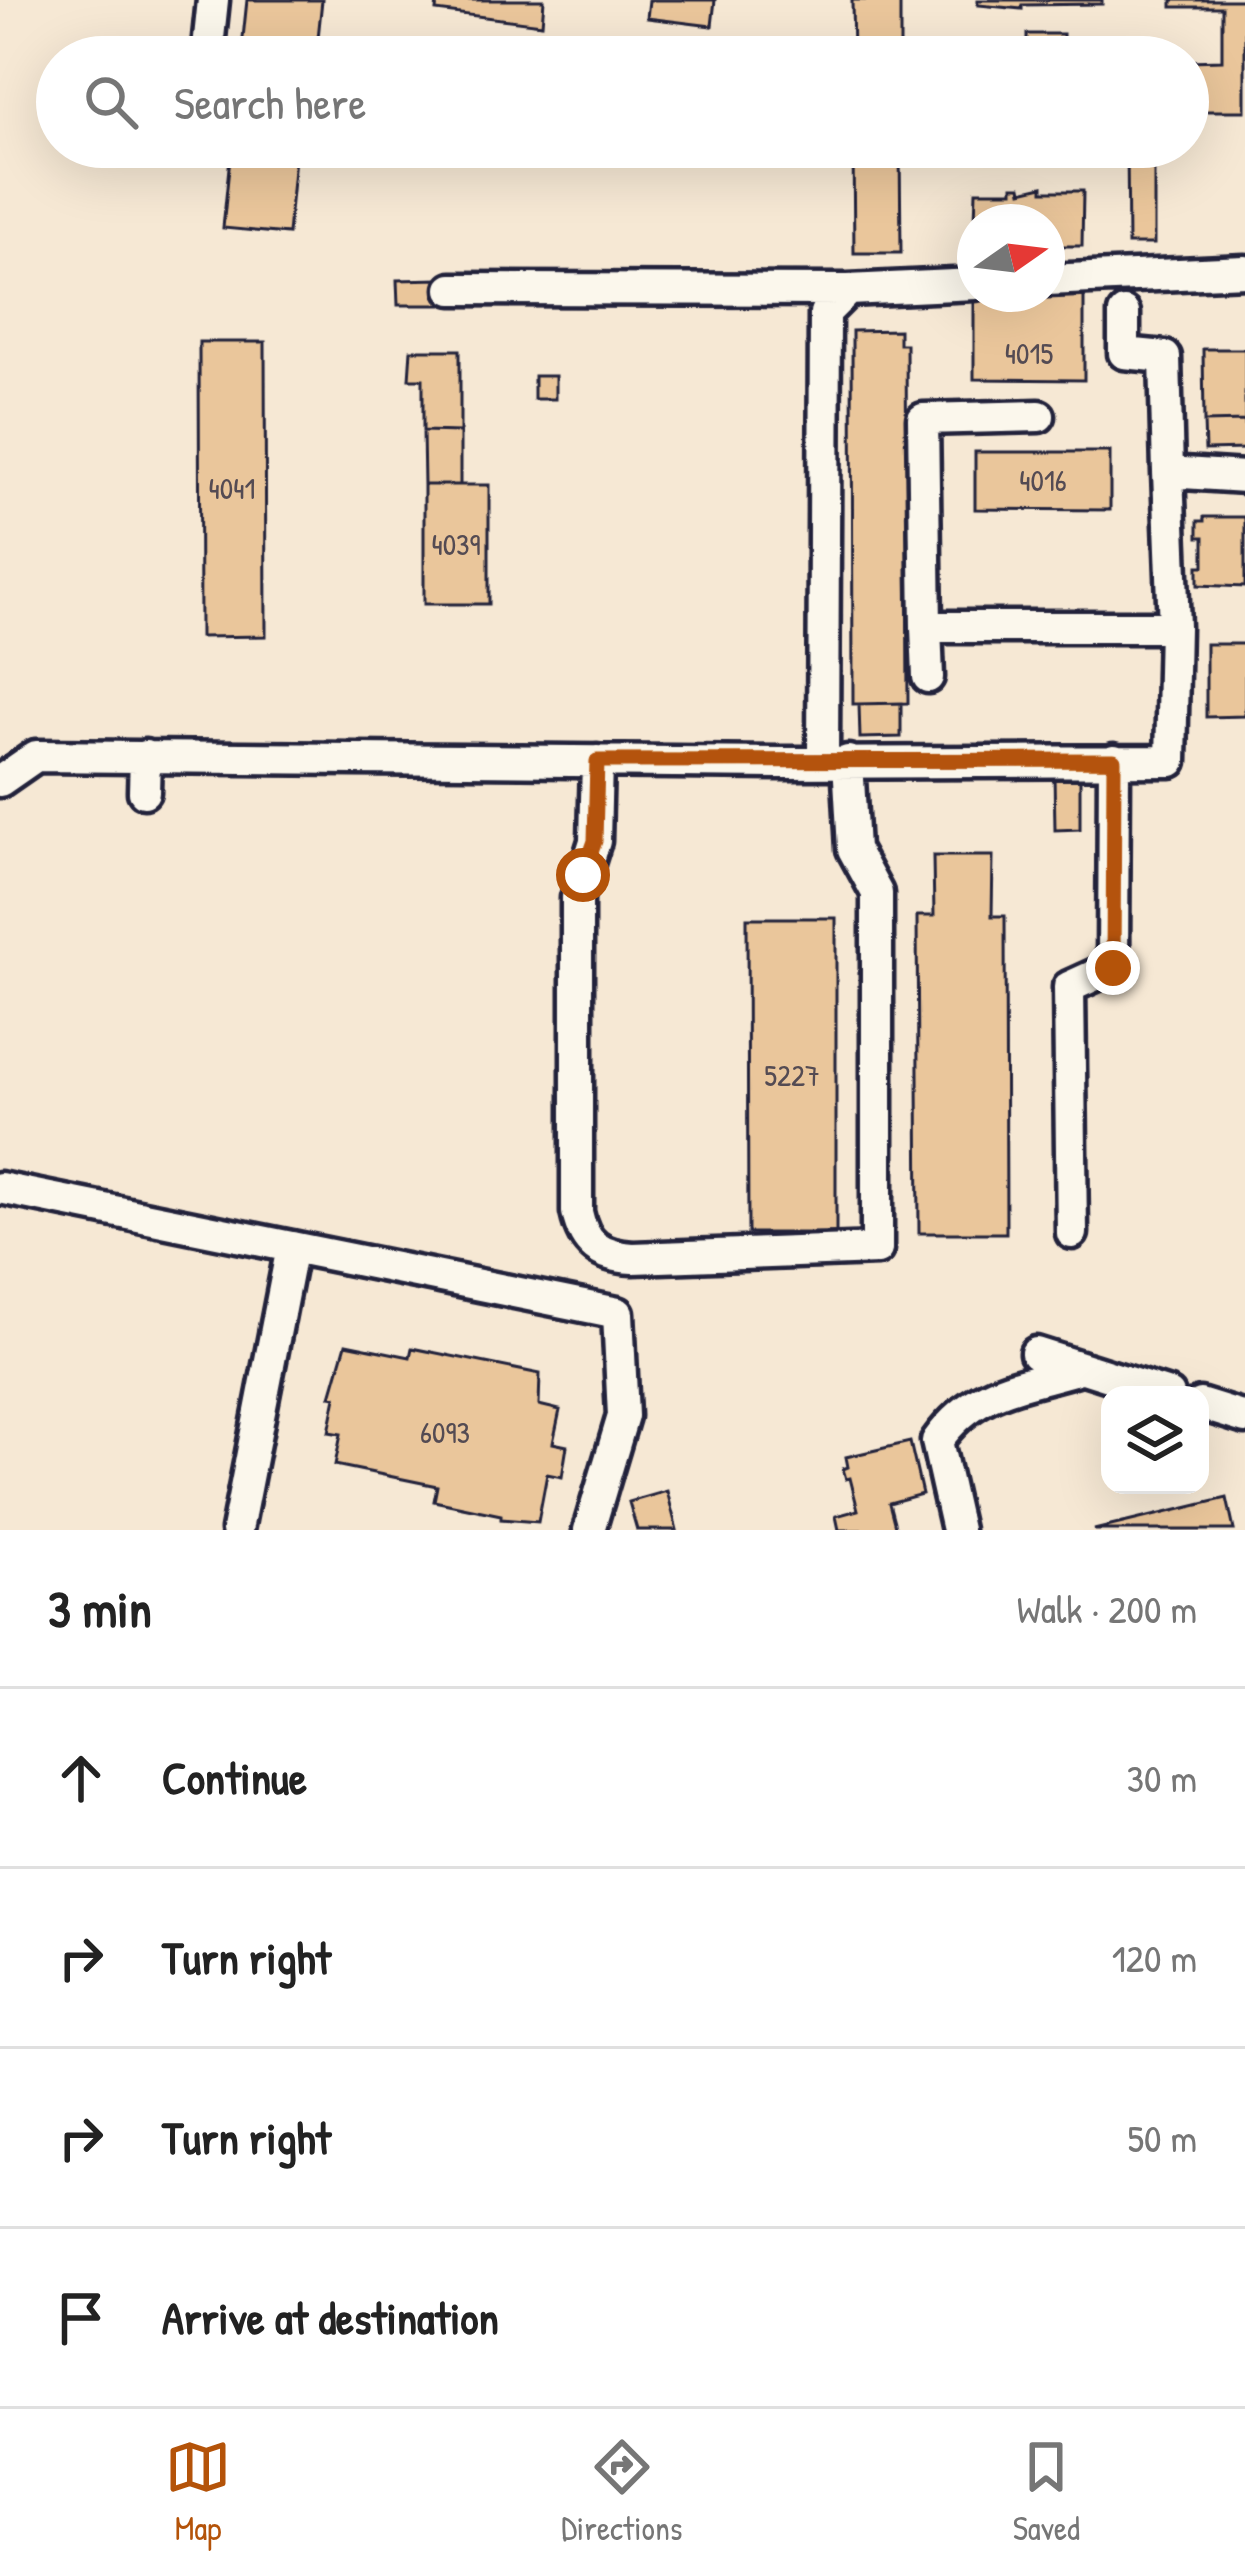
<!DOCTYPE html>
<meta charset="utf-8">
<style>
body{margin:0;font-family:"Patrick Hand",sans-serif;background:#f2f2f2;color:#222}
.controls{position:absolute;right:36px;bottom:36px;display:grid;overflow:hidden;border-radius:24px;box-shadow:0 12px 48px #0002}
.controls button{width:108px;height:108px;display:grid;place-items:center;padding:0;border:0;border-bottom:3px solid #e0e0e0;background:#fff;color:#222;font:60px sans-serif}
.compass{position:absolute;left:957px;top:204px;width:108px;height:108px;border-radius:50%;background:#fff;box-shadow:0 12px 48px #0002;rotate:76deg}
.stop{position:absolute;width:36px;height:36px;margin:-27px;border:9px solid #b45309;border-radius:50%;background:#fff}
.stop.end{background:#b45309;border-color:#fff;box-shadow:0 3px 12px #0008}
.list{margin:0;padding:0;list-style:none}
h2{display:flex;justify-content:space-between;align-items:center;height:156px;margin:0;padding:0 48px;font-size:51px}
h2 small{font-size:39px;font-weight:400;color:#767676}
.list li{display:grid;grid-template-columns:78px 1fr auto;gap:36px;align-items:center;box-sizing:border-box;height:180px;padding:0 48px;border-top:3px solid #e0e0e0}
.list b{display:block;font-size:45px;white-space:nowrap}
.list em{font-size:39px;font-style:normal;color:#767676}
.icon{flex:none;width:66px;height:66px;fill:none;stroke:currentColor;stroke-width:2;stroke-linecap:round;stroke-linejoin:round}
.map{position:relative;flex:none;width:1245px;height:1530px;overflow:hidden}
.search{position:absolute;background:#fff;box-shadow:0 12px 48px #0002;left:36px;right:36px;top:36px;height:132px;display:flex;align-items:center;gap:30px;box-sizing:border-box;padding:0 42px;border-radius:66px;color:#767676;font-size:45px}
.sheet{height:876px;background:#fff}
nav{display:flex;justify-content:space-around;align-items:center;box-sizing:border-box;height:168px;border-top:3px solid #e0e0e0;background:#fff;font-size:33px;color:#767676}
nav a{display:grid;justify-items:center;gap:6px}
nav .on{color:#b45309}
.map>svg:first-child{display:block}
</style>
<div class="map">
<svg width="1245" height="1530" viewBox="0 0 1245 1530">
<rect width="100%" height="100%" fill="#f6e8d4"/>
<filter id="ink" filterUnits="userSpaceOnUse"><feTurbulence type="fractalNoise" baseFrequency=".00833" numOctaves="2"/><feDisplacementMap in="SourceGraphic" scale="24" xChannelSelector="R" yChannelSelector="G"/><feConvolveMatrix kernelMatrix="1 2 1 2 8 2 1 2 1" color-interpolation-filters="sRGB"/></filter>
<g filter="url(#ink)">
<!-- building -->
<path fill="#eac69b" stroke="#22223b" stroke-width="3" d="M 247,0 L 322,0 L 316,57 L 241,57 Z
M 437,0 L 544,0 L 542,24 L 436,11 Z
M 649,0 L 715,0 L 712,26 L 647,18 Z
M 852,0 L 900,0 L 900,57 L 853,57 Z
M 978,0 L 1102,0 L 1102,4 L 1022,5 L 1022,9 L 978,5 Z
M 1172,0 L 1245,0 L 1245,111 L 1188,111 L 1188,61 L 1222,60 L 1222,7 L 1172,7 Z
M 1027,34 L 1063,34 L 1063,57 L 1027,57 Z
M 231,147 L 296,147 L 288,234 L 223,228 Z
M 853,147 L 900,147 L 901,253 L 854,253 Z
M 1127,148 L 1154,148 L 1154,244 L 1128,244 Z
M 1013,186 L 1021,186 L 1022,191 L 1043,186 L 1043,191 L 1083,191 L 1082,246 L 1047,246 L 1047,222 L 975,222 L 976,191 L 1013,191 Z
M 440,279 L 441,305 L 398,305 L 397,280 Z
M 974,296 L 1084,296 L 1084,380 L 974,379 Z
M 899,330 L 899,344 L 906,344 L 908,703 L 853,704 L 852,331 Z
M 199,342 L 265,342 L 266,636 L 200,637 Z
M 1203,349 L 1245,349 L 1245,421 L 1204,422 Z
M 411,350 L 460,350 L 460,432 L 423,431 L 423,379 L 409,379 Z
M 534,376 L 555,376 L 555,399 L 534,399 Z
M 1245,421 L 1245,449 L 1205,450 L 1204,422 Z
M 423,431 L 460,432 L 460,485 L 424,485 Z
M 975,452 L 1110,452 L 1110,510 L 975,509 Z
M 424,485 L 489,485 L 489,604 L 424,604 Z
M 1204,517 L 1245,517 L 1245,587 L 1198,585 L 1198,566 L 1204,566 L 1204,537 L 1198,537 L 1198,521 L 1204,521 Z
M 1206,644 L 1245,644 L 1245,716 L 1206,717 Z
M 901,703 L 901,737 L 860,738 L 859,704 Z
M 1080,773 L 1080,829 L 1055,830 L 1054,774 Z
M 933,856 L 993,856 L 992,916 L 1005,916 L 1006,1233 L 919,1233 L 917,916 L 934,916 Z
M 747,918 L 836,918 L 836,1233 L 748,1233 Z
M 346,1344 L 410,1357 L 412,1348 L 540,1374 L 539,1405 L 560,1410 L 553,1443 L 567,1446 L 562,1477 L 547,1474 L 538,1522 L 501,1519 L 501,1515 L 434,1501 L 437,1486 L 335,1465 L 341,1434 L 329,1432 L 336,1397 L 331,1396 Z
M 910,1442 L 922,1494 L 889,1503 L 896,1530 L 839,1530 L 836,1516 L 858,1510 L 850,1478 L 846,1479 L 843,1469 L 848,1467 L 846,1457 Z
M 667,1491 L 677,1530 L 637,1530 L 629,1502 Z
M 1227,1498 L 1234,1530 L 1094,1530 Z"/>
<g fill="none" stroke-linecap="round" stroke-linejoin="round">
<defs>
<path id="minor" d="M 207,57 L 213,0
M 1047,280 L 1245,271
M 452,289 L 848,290
M 1124,313 L 1124,353 L 1165,357 L 1168,472
M 1039,416 L 923,419 L 926,627 L 1174,627
M 926,627 L 928,677
M 597,761 L 595,841 L 577,898 L 577,1212 C 584,1245 600,1256 633,1258 L 877,1249 L 877,893 L 853,849 L 848,761
M 823,761 L 825,313 L 848,290 L 975,284
M 0,781 L 36,756 L 781,763 L 1171,761 L 1174,627 L 1168,472 L 1245,477
M 144,792 L 145,756
M 0,1188 L 618,1313 L 623,1416 L 589,1530
M 1072,1233 L 1069,987 L 1113,967 L 1114,760
M 1036,1353 L 1169,1395
M 1200,1404 L 1245,1418
M 237,1530 L 292,1247
M 957,1530 L 937,1441 C 975,1387 1021,1386 1080,1368"/>
</defs>
<!-- minor casing -->
<use href="#minor" stroke="#22223b" stroke-width="39"/>
<!-- minor -->
<use href="#minor" stroke="#fbf7ec" stroke-width="30"/>
</g>
</g>
<g fill="none" stroke-linecap="round" stroke-linejoin="round" filter="url(#ink)">
<!-- route -->
<path stroke="#b45309" stroke-width="15" d="M 583,875 L 595,841 L 597,761 L 1114,760 L 1113,968"/>
</g>
<g text-anchor="middle" stroke-width="10" stroke-linejoin="round" paint-order="stroke">
<!-- number labels -->
<g font-size="30" fill="#544b53">
<text x="1029" y="364">4015</text>
<text x="1043" y="491">4016</text>
<text x="232" y="499">4041</text>
<text x="456" y="555">4039</text>
<text x="792" y="1086">5227</text>
<text x="445" y="1443">6093</text>
</g>
</g>
</svg>
<div class="controls">
<button><svg class="icon" aria-label="layers" viewBox="0 0 24 24"><path d="M12 4l9 5-9 5-9-5zM3 14l9 5 9-5"/></svg></button>
</div>
<svg class="compass" viewBox="-18 -18 36 36"><path d="M0-13l5 13h-10z" fill="#e53935"/><path d="M0 13l5-13h-10z" fill="#767676"/></svg>
<div class="stop" style="left:583px;top:875px"></div>
<div class="stop end" style="left:1113px;top:968px"></div>
<div class="search"><svg class="icon" aria-label="search" viewBox="0 0 24 24"><circle cx="10" cy="10" r="6"/><path d="M15 15l6 6"/></svg>Search here</div>
</div>
<section class="sheet">
<h2>3 min<small>Walk · 200 m</small></h2>
<ul class="list">
<li><svg class="icon" aria-label="ahead" viewBox="0 0 24 24"><path d="M12 20V5M6 11l6-6 6 6"/></svg><div><b>Continue</b></div><em>30 m</em></li>
<li><svg class="icon" aria-label="right" viewBox="0 0 24 24"><path d="M7 20v-9h11M14 6l5 5-5 5"/></svg><div><b>Turn right</b></div><em>120 m</em></li>
<li><svg class="icon" aria-label="right" viewBox="0 0 24 24"><path d="M7 20v-9h11M14 6l5 5-5 5"/></svg><div><b>Turn right</b></div><em>50 m</em></li>
<li><svg class="icon" aria-label="arrive" viewBox="0 0 24 24"><path d="M6 21V4h12l-3 4 3 4H6"/></svg><div><b>Arrive at destination</b></div></li>
</ul>
</section>
<nav>
<a class="on"><svg class="icon" aria-label="map" viewBox="0 0 24 24"><path d="M3 6l6-2 6 2 6-2v14l-6 2-6-2-6 2zM9 4v14M15 6v14"/></svg>Map</a>
<a><svg class="icon" aria-label="directions" viewBox="0 0 24 24"><path d="M12 3l9 9-9 9-9-9zM9 14v-3h6M13 9l2 2-2 2"/></svg>Directions</a>
<a><svg class="icon" aria-label="saved" viewBox="0 0 24 24"><path d="M7 4h10v16l-5-4-5 4z"/></svg>Saved</a>
</nav>
